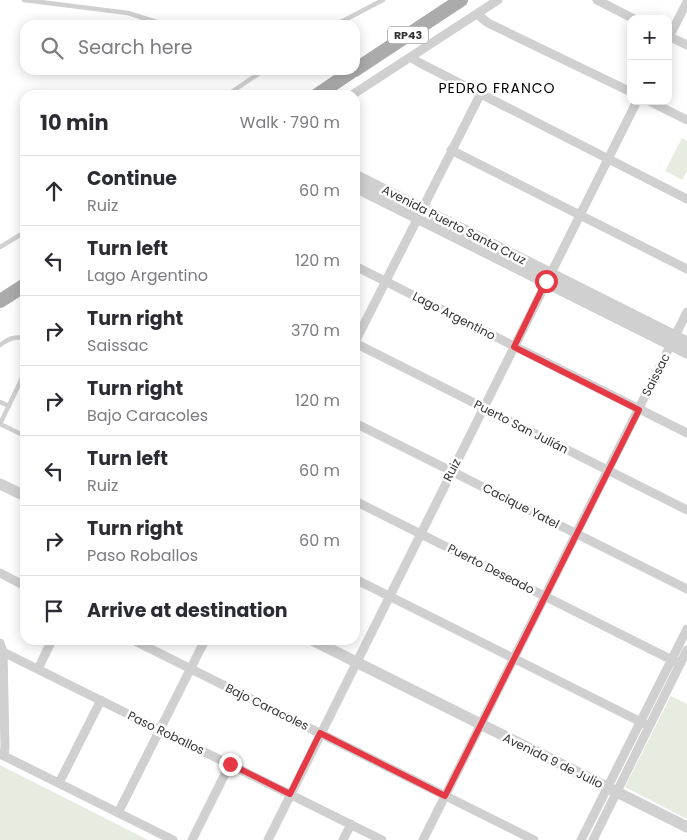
<!DOCTYPE html>
<meta charset="utf-8">
<style>
body{margin:0;font-family:Poppins,sans-serif;background:#f7f7f7;color:#2b2b33}
.controls{position:absolute;right:15px;top:15px;display:grid;overflow:hidden;border-radius:10px;box-shadow:0 2px 12px #0003}
.controls button{width:45px;height:45px;display:grid;place-items:center;padding:0;border:0;border-bottom:1px solid #e1e1e2;background:#fff;color:#2b2b33;font:25px sans-serif}
.stop{position:absolute;width:15px;height:15px;margin:-11px;border:4px solid #e63946;border-radius:50%;background:#fff}
.stop.end{background:#e63946;border-color:#fff;box-shadow:0 1px 5px #0008}
.list{margin:0;padding:0;list-style:none}
h2{display:flex;justify-content:space-between;align-items:center;height:65px;margin:0;padding:0 20px;font-size:21px}
h2 small{font-size:16px;font-weight:400;color:#7c7c81}
.list li{display:grid;grid-template-columns:32px 1fr auto;gap:15px;align-items:center;box-sizing:border-box;height:70px;padding:0 20px;border-top:1px solid #e1e1e2}
.list b{display:block;font-size:19px;white-space:nowrap}
.list p{margin:0;font-size:16px;white-space:nowrap;color:#7c7c81}
.list em{font-size:16px;font-style:normal;color:#7c7c81}
.icon{flex:none;width:28px;height:28px;fill:none;stroke:currentColor;stroke-width:2;stroke-linecap:round;stroke-linejoin:round}
.map{position:relative;flex:none;width:687px;height:840px;overflow:hidden}
.search{position:absolute;background:#fff;box-shadow:0 2px 12px #0003;left:20px;top:20px;width:340px;height:55px;display:flex;align-items:center;gap:12px;box-sizing:border-box;padding:0 18px;border-radius:15px;color:#7c7c81;font-size:19px}
.panel{position:absolute;background:#fff;box-shadow:0 2px 12px #0003;left:20px;top:90px;width:340px;height:555px;border-radius:15px}
.map>svg:first-child{display:block}
</style>
<div class="map">
<svg width="687" height="840" viewBox="0 0 687 840">
<rect width="100%" height="100%" fill="#fff"/>
<!-- green -->
<path fill="#e6ecdf" d="M 682,138 L 687,141 L 687,171 L 682,180 L 665,171 Z
M 671,696 L 687,704 L 687,819 L 625,787 Z
M 0,765 L 148,840 L 0,840 Z"/>
<g fill="none" stroke-linecap="round" stroke-linejoin="round">
<!-- service -->
<path stroke="#d0d0d0" stroke-width="4.5" d="M 24,0 L 128,13 L 166,25
M 335,25 L 383,0
M 227,95 L 264,70
M 0,247 L 25,232
M 0,345 C 8,339 14,336 25,338
M 0,402 L 9,406
M 0,424 L 25,372
M 0,424 L 25,436"/>
<!-- minor -->
<path stroke="#d0d0d0" stroke-width="9" d="M 597,0 L 634,19
M 477,14 L 488,23 L 631,92
M 668,36 L 687,45
M 668,39 L 687,2
M 410,57 L 420,63 L 687,199
M 352,95 L 498,0
M 649,101 L 687,120
M 451,150 L 687,269
M 355,266 L 687,433
M 355,342 L 481,93
M 355,343 L 687,510
M 355,423 L 687,589
M 355,501 L 680,664
M 0,573 L 25,586
M 355,579 L 649,726
M 133,640 L 534,840
M 0,643 L 3,652 L 5,747 L 4,756
M 3,652 L 382,840
M 38,669 L 52,640
M 0,754 L 173,840
M 59,783 L 101,700
M 118,813 L 205,640
M 192,840 L 230,764
M 268,840 L 637,101
M 343,840 L 351,824
M 423,840 L 687,312
M 581,840 L 687,629
M 593,840 L 687,650"/>
<!-- tertiary -->
<path stroke="#d0d0d0" stroke-width="11" d="M 355,175 L 687,342
M 355,187 L 687,353
M 0,484 L 25,496
M 312,640 L 687,827"/>
<!-- primary -->
<path stroke="#ababab" stroke-width="14" d="M 355,70 L 461,0
M 317,95 L 354,70
M 0,301 L 25,285"/>
</g>
<g fill="none" stroke-linecap="round" stroke-linejoin="round">
<!-- route -->
<path stroke="#e63946" stroke-width="6" d="M 230,764 L 290,794 L 320,733 L 445,796 L 639,410 L 514,347 L 546,281"/>
</g>
<g text-anchor="middle" stroke-width="5" stroke-linejoin="round" paint-order="stroke">
<!-- shield labels -->
<rect fill="#fff" stroke="#707070" stroke-width="1" x="388" y="26.5" width="40" height="17" rx="4"/>
<g font-size="11" font-weight="bold" fill="#333">
<text x="408" y="39">RP43</text>
</g>
<!-- street labels -->
<g font-size="12" fill="#333" stroke="#fff">
<text transform="translate(454 225) rotate(27)" y="4">Avenida Puerto Santa Cruz</text>
<text transform="translate(454 316) rotate(27)" y="4">Lago Argentino</text>
<text transform="translate(656 375) rotate(-63)" y="4">Saissac</text>
<text transform="translate(521 427) rotate(27)" y="4">Puerto San Julián</text>
<text transform="translate(452 470) rotate(-63)" y="4">Ruiz</text>
<text transform="translate(521 506) rotate(27)" y="4">Cacique Yatel</text>
<text transform="translate(491 569) rotate(27)" y="4">Puerto Deseado</text>
<text transform="translate(267 707) rotate(26)" y="4">Bajo Caracoles</text>
<text transform="translate(166 733) rotate(26)" y="4">Paso Roballos</text>
<text transform="translate(553 761) rotate(26)" y="4">Avenida 9 de Julio</text>
</g>
<!-- neighbourhood labels -->
<g font-size="14" letter-spacing="1" fill="#000" stroke="#fff">
<text x="497" y="93">PEDRO FRANCO</text>
</g>
</g>
</svg>
<div class="controls">
<button>+</button>
<button>−</button>
</div>
<div class="stop" style="left:546px;top:281px"></div>
<div class="stop end" style="left:230px;top:764px"></div>
<div class="search"><svg class="icon" aria-label="search" viewBox="0 0 24 24"><circle cx="10" cy="10" r="6"/><path d="M15 15l6 6"/></svg>Search here</div>
<section class="panel">
<h2>10 min<small>Walk · 790 m</small></h2>
<ul class="list">
<li><svg class="icon" aria-label="ahead" viewBox="0 0 24 24"><path d="M12 20V5M6 11l6-6 6 6"/></svg><div><b>Continue</b><p>Ruiz</p></div><em>60 m</em></li>
<li><svg class="icon" aria-label="left" viewBox="0 0 24 24"><path d="M17 20v-9H6M10 6l-5 5 5 5"/></svg><div><b>Turn left</b><p>Lago Argentino</p></div><em>120 m</em></li>
<li><svg class="icon" aria-label="right" viewBox="0 0 24 24"><path d="M7 20v-9h11M14 6l5 5-5 5"/></svg><div><b>Turn right</b><p>Saissac</p></div><em>370 m</em></li>
<li><svg class="icon" aria-label="right" viewBox="0 0 24 24"><path d="M7 20v-9h11M14 6l5 5-5 5"/></svg><div><b>Turn right</b><p>Bajo Caracoles</p></div><em>120 m</em></li>
<li><svg class="icon" aria-label="left" viewBox="0 0 24 24"><path d="M17 20v-9H6M10 6l-5 5 5 5"/></svg><div><b>Turn left</b><p>Ruiz</p></div><em>60 m</em></li>
<li><svg class="icon" aria-label="right" viewBox="0 0 24 24"><path d="M7 20v-9h11M14 6l5 5-5 5"/></svg><div><b>Turn right</b><p>Paso Roballos</p></div><em>60 m</em></li>
<li><svg class="icon" aria-label="arrive" viewBox="0 0 24 24"><path d="M6 21V4h12l-3 4 3 4H6"/></svg><div><b>Arrive at destination</b></div></li>
</ul>
</section>
</div>
